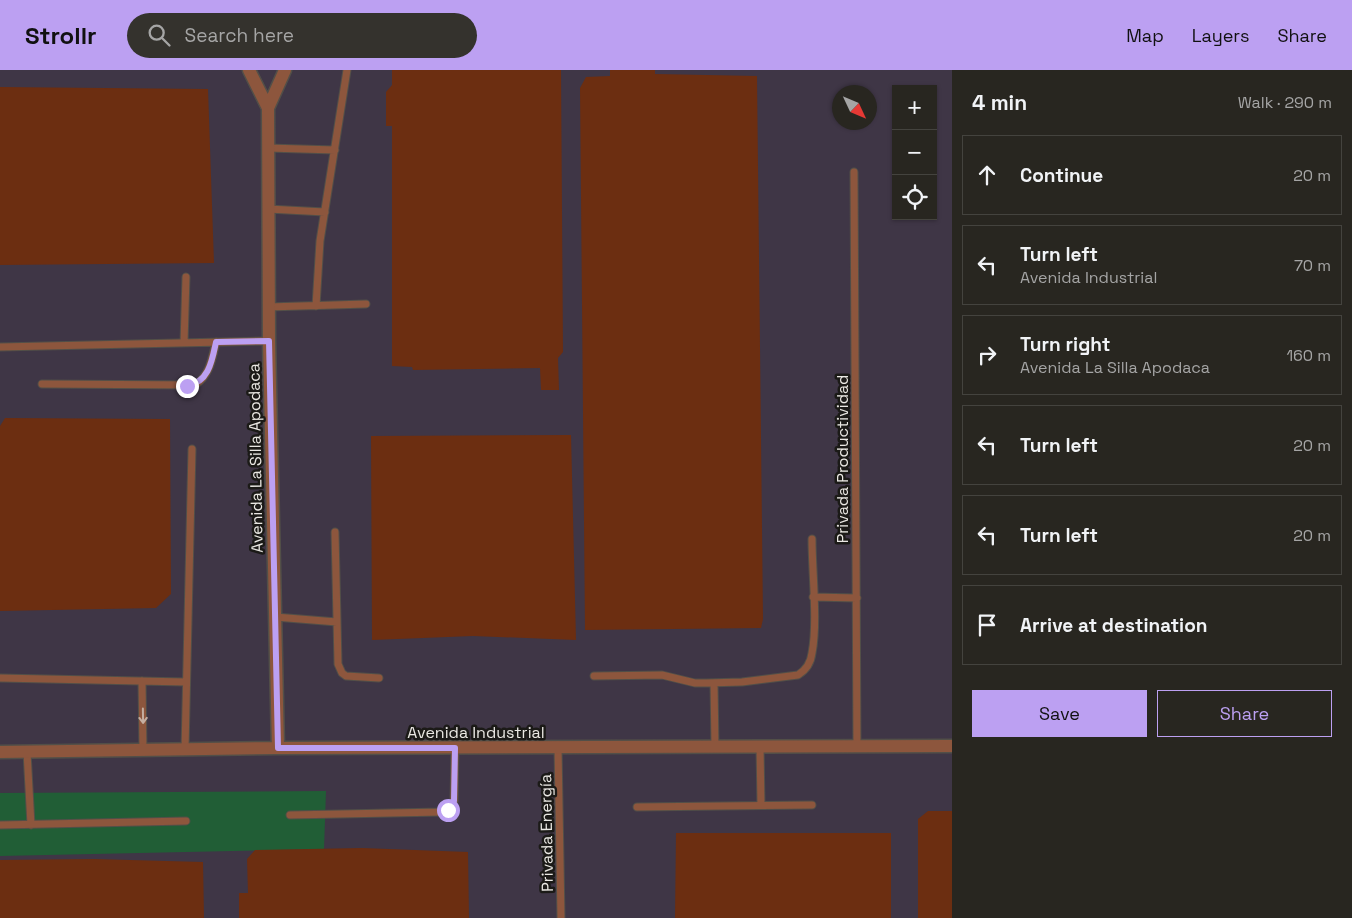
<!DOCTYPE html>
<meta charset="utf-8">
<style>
body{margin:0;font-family:"Space Grotesk",sans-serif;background:#34322d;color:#f1f3f6}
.controls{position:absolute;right:15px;top:15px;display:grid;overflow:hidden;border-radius:0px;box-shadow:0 1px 4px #0004}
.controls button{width:45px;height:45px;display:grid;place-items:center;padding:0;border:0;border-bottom:1px solid #44433e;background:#282620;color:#f1f3f6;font:25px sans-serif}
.compass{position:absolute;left:832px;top:15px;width:45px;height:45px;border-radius:50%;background:#282620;box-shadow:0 1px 4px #0004;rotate:134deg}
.stop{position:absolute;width:15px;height:15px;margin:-11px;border:4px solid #bca0f2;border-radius:50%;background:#fff}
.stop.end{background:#bca0f2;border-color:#fff;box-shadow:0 1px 5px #0008}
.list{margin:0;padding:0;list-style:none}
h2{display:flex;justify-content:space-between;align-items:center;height:65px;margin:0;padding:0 20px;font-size:21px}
h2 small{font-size:16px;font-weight:400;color:#a5a5a5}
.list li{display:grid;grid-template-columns:32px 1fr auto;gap:15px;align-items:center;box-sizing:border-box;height:80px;margin:0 10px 10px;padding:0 10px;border:1px solid #44433e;border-radius:0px}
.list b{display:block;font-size:19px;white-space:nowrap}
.list p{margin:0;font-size:16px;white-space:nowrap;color:#a5a5a5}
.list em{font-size:16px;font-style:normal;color:#a5a5a5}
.actions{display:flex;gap:10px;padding:15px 20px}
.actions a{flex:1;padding:11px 0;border:1px solid #bca0f2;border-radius:0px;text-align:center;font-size:18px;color:#bca0f2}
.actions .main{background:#bca0f2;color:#111}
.icon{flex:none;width:28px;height:28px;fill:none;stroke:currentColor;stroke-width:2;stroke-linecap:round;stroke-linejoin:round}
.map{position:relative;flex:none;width:952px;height:848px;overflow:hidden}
header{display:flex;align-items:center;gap:30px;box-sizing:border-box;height:70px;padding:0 25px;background:#bca0f2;color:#111}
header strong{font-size:24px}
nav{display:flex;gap:28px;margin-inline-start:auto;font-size:18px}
.search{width:350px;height:45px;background:#34322d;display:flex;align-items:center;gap:12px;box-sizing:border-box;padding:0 18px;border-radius:28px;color:#a5a5a5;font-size:19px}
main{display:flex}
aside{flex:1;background:#282620}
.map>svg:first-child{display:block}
</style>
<header>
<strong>Strollr</strong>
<div class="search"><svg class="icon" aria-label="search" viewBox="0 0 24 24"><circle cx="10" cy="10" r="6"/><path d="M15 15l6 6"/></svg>Search here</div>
<nav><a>Map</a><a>Layers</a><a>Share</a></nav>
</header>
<main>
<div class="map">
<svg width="952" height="848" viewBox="0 0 952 848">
<rect width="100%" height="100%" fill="#35322b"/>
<!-- industrial -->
<path fill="#3f3646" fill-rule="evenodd" d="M 0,0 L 952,0 L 952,848 L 0,848 ZM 896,19 L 933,19 L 933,146 L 896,146 ZM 839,22 L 869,22 L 869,52 L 839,52 Z"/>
<!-- green -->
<path fill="#215e36" d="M 326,721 L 324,779 L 0,786 L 0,723 Z"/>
<!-- building -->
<path fill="#6c2e11" d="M 392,0 L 561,0 L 563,282 L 558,288 L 559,320 L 541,320 L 540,298 L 413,300 L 412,297 L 392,296 L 392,56 L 386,56 L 386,22 L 392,15 Z
M 610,0 L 655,0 L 655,4 L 757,6 L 763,549 L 761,558 L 585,560 L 580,18 L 586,7 L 610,6 Z
M 0,17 L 208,19 L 214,193 L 0,195 Z
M 5,348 L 170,349 L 171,524 L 156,538 L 0,541 L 0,356 Z
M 571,365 L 576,570 L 473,566 L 372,570 L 371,366 Z
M 928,741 L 952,741 L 952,848 L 918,848 L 918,749 Z
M 676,763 L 891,763 L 891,848 L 675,848 Z
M 362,778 L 468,782 L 469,848 L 239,848 L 239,823 L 248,823 L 247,789 L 255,780 Z
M 94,789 L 203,792 L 204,848 L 0,848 L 0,790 Z"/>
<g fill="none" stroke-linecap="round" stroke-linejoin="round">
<defs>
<path id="lane" d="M 268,78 L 335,80
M 854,102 L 857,676
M 268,139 L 325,142
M 316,236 L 320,171 L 347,0
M 268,237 L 366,234
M 184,273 L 186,207
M 0,277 L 269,271
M 42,314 L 195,315 C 210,305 212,289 216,272
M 335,462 L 338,594 L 342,603 L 346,606 L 379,608
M 813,527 L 857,528
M 275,547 L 337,552
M 594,606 L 662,605 L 695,613 L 706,613 L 742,612 L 798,605 C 806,600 811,592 812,583 C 818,552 812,502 812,469
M 0,608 L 186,612
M 142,611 L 143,680
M 714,613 L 715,677
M 760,677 L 761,735
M 558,678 L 561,848
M 185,679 L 192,379
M 27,682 L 31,755
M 637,737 L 812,735
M 290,745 L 441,742 L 448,740 L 454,731 L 455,678
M 0,755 L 186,751"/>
<path id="street" d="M 249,0 L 268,38
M 278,678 L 269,271 L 268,38 L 285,0
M 0,682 L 278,678 L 952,676"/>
</defs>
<!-- lane casing -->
<use href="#lane" stroke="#524f48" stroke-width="9"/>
<!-- street casing -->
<use href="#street" stroke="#524f48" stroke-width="15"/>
<!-- lane -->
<use href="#lane" stroke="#8d563d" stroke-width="7"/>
<!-- street -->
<use href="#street" stroke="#8d563d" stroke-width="12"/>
</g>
<!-- one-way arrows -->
<defs><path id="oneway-shaft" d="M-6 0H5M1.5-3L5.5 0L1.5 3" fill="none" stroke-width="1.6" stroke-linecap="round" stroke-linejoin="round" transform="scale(1.25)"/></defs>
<use stroke="#c5aea1" href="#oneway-shaft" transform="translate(143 646) rotate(89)"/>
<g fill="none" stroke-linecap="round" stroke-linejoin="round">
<!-- route -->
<path stroke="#bca0f2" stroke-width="6" d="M 187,316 C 209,312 212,291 216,272 L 269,271 L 278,678 L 455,678 L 454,731 L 448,740"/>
</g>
<g text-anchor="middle" stroke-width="5" stroke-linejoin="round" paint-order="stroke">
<!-- street labels -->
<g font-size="16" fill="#eae8e3" stroke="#1b1a17">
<text transform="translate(255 388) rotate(-91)" y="6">Avenida La Silla Apodaca</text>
<text transform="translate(842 389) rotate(-90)" y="6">Privada Productividad</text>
<text x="476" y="668">Avenida Industrial</text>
<text transform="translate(546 763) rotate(-91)" y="6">Privada Energía</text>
</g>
</g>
</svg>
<div class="controls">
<button>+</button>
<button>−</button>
<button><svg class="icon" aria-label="locate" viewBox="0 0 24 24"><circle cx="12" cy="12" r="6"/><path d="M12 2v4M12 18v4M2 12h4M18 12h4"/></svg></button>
</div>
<svg class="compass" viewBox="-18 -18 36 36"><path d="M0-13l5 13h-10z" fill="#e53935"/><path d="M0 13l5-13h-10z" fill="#a5a5a5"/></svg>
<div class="stop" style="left:448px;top:740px"></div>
<div class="stop end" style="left:187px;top:316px"></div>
</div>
<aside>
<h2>4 min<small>Walk · 290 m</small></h2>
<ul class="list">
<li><svg class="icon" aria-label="ahead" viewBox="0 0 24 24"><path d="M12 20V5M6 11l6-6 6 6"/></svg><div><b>Continue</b></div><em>20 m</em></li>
<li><svg class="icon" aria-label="left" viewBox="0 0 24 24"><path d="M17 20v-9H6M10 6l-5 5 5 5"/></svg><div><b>Turn left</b><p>Avenida Industrial</p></div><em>70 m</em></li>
<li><svg class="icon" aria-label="right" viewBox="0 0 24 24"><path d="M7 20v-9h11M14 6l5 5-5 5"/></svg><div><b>Turn right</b><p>Avenida La Silla Apodaca</p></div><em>160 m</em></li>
<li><svg class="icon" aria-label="left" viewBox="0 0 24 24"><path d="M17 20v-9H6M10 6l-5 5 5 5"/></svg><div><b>Turn left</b></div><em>20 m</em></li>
<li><svg class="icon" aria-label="left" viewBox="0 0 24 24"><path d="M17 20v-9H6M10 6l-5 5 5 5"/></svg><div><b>Turn left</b></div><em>20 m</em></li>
<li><svg class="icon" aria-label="arrive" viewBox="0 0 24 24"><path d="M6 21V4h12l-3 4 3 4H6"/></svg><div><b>Arrive at destination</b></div></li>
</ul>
<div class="actions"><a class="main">Save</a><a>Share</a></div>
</aside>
</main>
